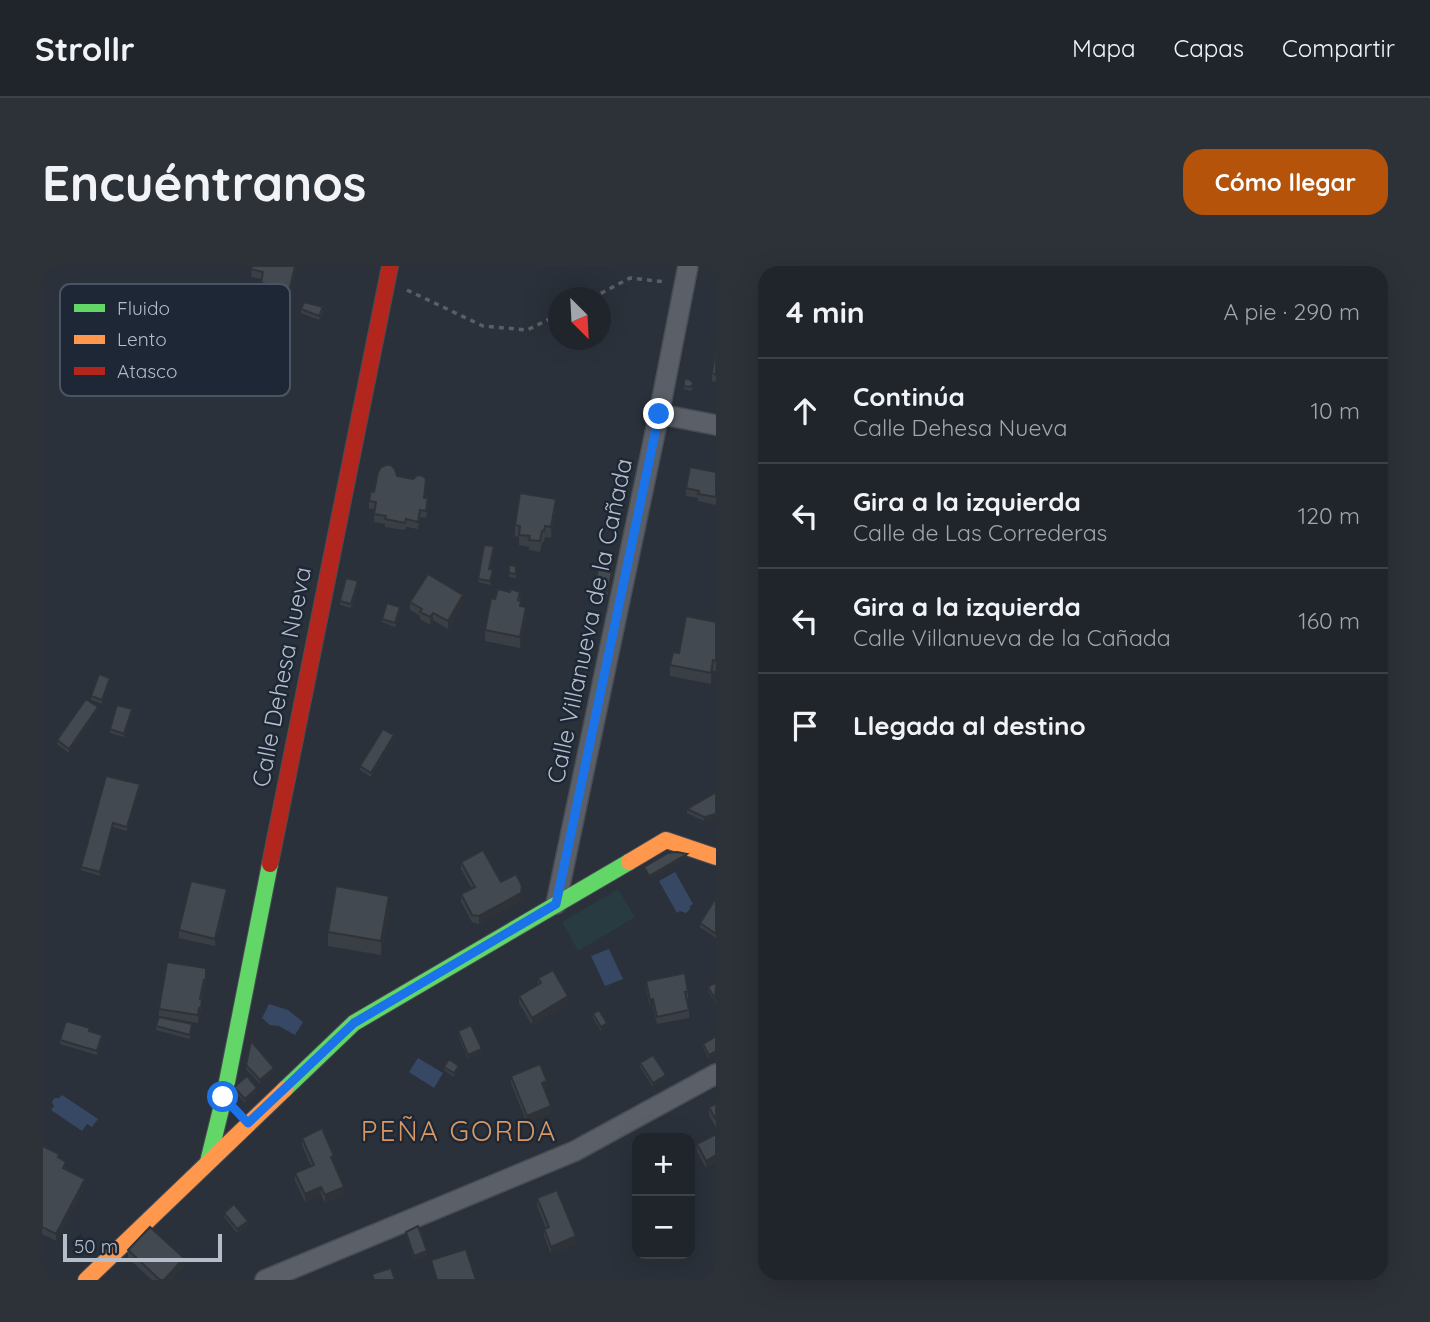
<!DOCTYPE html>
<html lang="es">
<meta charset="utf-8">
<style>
body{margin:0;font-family:Quicksand,sans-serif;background:#2d3138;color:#f1f3f6}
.controls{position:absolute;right:21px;bottom:21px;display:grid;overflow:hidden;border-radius:14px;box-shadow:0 7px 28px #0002}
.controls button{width:63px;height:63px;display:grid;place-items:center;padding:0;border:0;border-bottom:2px solid #3d4248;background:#20252c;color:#f1f3f6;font:35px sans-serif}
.compass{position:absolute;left:506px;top:21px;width:63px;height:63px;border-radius:50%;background:#20252c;box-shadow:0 7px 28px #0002;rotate:156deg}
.scale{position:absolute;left:21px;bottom:18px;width:159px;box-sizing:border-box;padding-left:7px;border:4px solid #b5bdca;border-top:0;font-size:19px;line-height:24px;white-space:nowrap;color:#b5bdca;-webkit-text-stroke:5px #1d2735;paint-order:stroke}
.stop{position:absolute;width:21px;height:21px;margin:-16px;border:5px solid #1a73e8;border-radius:50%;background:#fff}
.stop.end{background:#1a73e8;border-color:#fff;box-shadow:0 2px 7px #0008}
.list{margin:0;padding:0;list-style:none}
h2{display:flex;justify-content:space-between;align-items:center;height:91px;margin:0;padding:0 28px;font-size:30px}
h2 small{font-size:23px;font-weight:400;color:#a2a5a9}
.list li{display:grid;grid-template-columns:46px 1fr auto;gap:21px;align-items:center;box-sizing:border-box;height:105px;padding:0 28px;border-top:2px solid #3d4248}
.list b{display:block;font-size:26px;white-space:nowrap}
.list p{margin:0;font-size:23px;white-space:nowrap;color:#a2a5a9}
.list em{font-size:23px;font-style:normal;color:#a2a5a9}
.icon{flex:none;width:38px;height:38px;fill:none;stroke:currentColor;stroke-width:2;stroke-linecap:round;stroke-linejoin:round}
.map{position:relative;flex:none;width:674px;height:1014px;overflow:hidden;border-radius:21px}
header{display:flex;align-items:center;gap:42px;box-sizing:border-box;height:98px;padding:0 35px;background:#20252c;border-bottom:2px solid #3d4248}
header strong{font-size:33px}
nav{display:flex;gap:38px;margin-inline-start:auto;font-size:24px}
.intro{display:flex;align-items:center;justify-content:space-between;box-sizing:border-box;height:168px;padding:0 42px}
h1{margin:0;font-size:49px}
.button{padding:18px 32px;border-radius:21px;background:#b45309;color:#fff;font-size:24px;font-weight:700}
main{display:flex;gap:42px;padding:0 42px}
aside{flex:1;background:#20252c;border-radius:21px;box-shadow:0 7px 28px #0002}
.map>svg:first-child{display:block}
</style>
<header>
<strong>Strollr</strong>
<nav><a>Mapa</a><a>Capas</a><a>Compartir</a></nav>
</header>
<div class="intro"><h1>Encuéntranos</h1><a class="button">Cómo llegar</a></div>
<main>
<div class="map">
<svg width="674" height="1014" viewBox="0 0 674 1014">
<rect width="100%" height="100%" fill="#2a313a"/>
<!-- pitch -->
<path fill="#273b40" d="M 576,623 L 593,651 L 536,685 L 520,656 Z"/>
<!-- water -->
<path fill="#374864" d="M 633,606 L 651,638 L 648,640 L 648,643 L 644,647 L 638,645 L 635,647 L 617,615 Z
M 567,683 L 581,713 L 563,720 L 549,690 Z
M 227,738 L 246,744 L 261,756 L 253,769 L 237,760 L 228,759 L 220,752 Z
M 376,792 L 401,807 L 392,822 L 367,806 Z
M 20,829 L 56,853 L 50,861 L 45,858 L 40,865 L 9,844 L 12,840 L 10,837 L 11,834 L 13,832 L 17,832 Z"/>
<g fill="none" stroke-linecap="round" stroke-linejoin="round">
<defs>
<path id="street" d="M 617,148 L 674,159
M 514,638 L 617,148 L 646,0
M 223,1014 L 533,885 L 674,808"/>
<path id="fast" d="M 243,823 L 312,757 L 587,596
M 166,896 L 182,831 L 228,598"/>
<path id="slow" d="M 587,596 L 624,574 L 674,591
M 44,1014 L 243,823"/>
<path id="jam" d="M 228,598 L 348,0"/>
</defs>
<!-- street casing -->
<use href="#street" stroke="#484d54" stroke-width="22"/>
<!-- fast casing -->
<use href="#fast" stroke="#484d54" stroke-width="18"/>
<!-- slow casing -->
<use href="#slow" stroke="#484d54" stroke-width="18"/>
<!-- jam casing -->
<use href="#jam" stroke="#484d54" stroke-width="18"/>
<!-- path -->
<path stroke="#595f64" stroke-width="3.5" stroke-dasharray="5 5" stroke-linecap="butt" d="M 365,24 L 441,60 L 485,64 L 516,49
M 550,32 L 588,12 L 624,16"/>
<!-- street -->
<use href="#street" stroke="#5b6068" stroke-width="19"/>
<!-- fast -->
<use href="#fast" stroke="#63d668" stroke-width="16"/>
<!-- slow -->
<use href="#slow" stroke="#ff974d" stroke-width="16"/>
<!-- jam -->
<use href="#jam" stroke="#b3261e" stroke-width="16"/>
</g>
<!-- wall -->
<path fill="#3a3f45" d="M 210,0 L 254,0 L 248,30 L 219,24 L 220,13 L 209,11 Z
M 205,26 L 201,41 L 183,36 L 183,33 Z
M 259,43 L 281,45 L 277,54 L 259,47 Z
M 674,81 L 674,116 L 670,115 L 670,107 Z
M 642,115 L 651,122 L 648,125 L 642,123 Z
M 674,206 L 674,239 L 656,235 L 656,232 L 644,230 L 644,222 Z
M 355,210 L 384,220 L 383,232 L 386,240 L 384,252 L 378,251 L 376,263 L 364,261 L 363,264 L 343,261 L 343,258 L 332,256 L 332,243 L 327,243 L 327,235 L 332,226 Z
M 514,244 L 509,272 L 503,271 L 502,276 L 500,276 L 498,286 L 487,284 L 487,281 L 477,279 L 477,271 L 473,270 L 473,259 Z
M 452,284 L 448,303 L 451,308 L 448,319 L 436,316 L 436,313 Z
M 474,300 L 474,312 L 467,311 L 467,307 Z
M 570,310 L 566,329 L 552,327 L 552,323 Z
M 316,319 L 309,342 L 298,339 L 298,335 Z
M 468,326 L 478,326 L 479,340 L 484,352 L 478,382 L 443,375 L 443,364 L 453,333 Z
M 368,336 L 421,337 L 406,363 L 391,354 L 388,359 L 378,353 L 378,350 L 368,344 Z
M 358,345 L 353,361 L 340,356 L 340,353 Z
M 674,356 L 674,405 L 671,405 L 669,418 L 628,410 L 628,399 L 637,387 Z
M 68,416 L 60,438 L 49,434 L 49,430 Z
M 56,445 L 27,487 L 15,478 L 15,474 Z
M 90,447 L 82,471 L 68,467 L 68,463 Z
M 352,473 L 329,511 L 318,504 L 318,500 Z
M 98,522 L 85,565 L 71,561 L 58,610 L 39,604 L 39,601 Z
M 674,526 L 662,555 L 645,547 L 645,543 Z
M 419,596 L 480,628 L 479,634 L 437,658 L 430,656 L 419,636 L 419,628 L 430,623 L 419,603 Z
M 185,631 L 173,680 L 137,672 L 137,664 Z
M 674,632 L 674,672 L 658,661 L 658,657 Z
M 347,644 L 339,689 L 286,680 L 286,666 Z
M 164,702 L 164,720 L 162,722 L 160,734 L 160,742 L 159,748 L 157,750 L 156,757 L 117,750 L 117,743 Z
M 496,712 L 526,738 L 490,759 L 477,737 L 477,730 L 496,719 Z
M 604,715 L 646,726 L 646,733 L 645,733 L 647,744 L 647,752 L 615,758 L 611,741 L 608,741 L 604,723 Z
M 674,718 L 674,736 L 673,736 L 666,725 L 666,721 Z
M 551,748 L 565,761 L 559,765 L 551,752 Z
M 114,760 L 150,762 L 148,773 L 114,764 Z
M 48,765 L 60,773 L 55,789 L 18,778 L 18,774 Z
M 416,765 L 440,787 L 426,793 L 416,769 Z
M 674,770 L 667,793 L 661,782 L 661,778 Z
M 598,797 L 624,813 L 611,821 L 598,801 Z
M 204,799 L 232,805 L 218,818 L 204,803 Z
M 402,801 L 417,803 L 412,811 L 402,804 Z
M 469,810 L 505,822 L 502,823 L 509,847 L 485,857 L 469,817 Z
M 192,821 L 215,826 L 203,837 L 192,825 Z
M 674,838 L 674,862 L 667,849 L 667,841 Z
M 674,868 L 664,902 L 655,886 L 655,878 Z
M 260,872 L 292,897 L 291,898 L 302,928 L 283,937 L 279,928 L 263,936 L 253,915 L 253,907 L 269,900 L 260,879 Z
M 0,882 L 17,892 L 24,903 L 43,920 L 14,975 L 0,968 Z
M 495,932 L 534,978 L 509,988 L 502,970 L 502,963 L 504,962 L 495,940 Z
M 182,947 L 206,959 L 195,967 L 182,951 Z
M 364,966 L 385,989 L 372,994 L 364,969 Z
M 86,984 L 142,1000 L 129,1014 L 110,1014 L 86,992 Z"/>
<!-- shaded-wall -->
<path fill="#2f3338" d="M 253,0 L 254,0 L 248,30 L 248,22 Z
M 514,233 L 514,244 L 509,272 L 509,261 Z
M 421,329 L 421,337 L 406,363 L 406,355 Z
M 484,341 L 484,352 L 478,382 L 478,371 Z
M 391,347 L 391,354 L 388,359 L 388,351 Z
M 671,394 L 671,405 L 669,418 L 669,407 Z
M 68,412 L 68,416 L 60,438 L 60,434 Z
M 56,441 L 56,445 L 27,487 L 27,483 Z
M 90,443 L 90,447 L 82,471 L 82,468 Z
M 352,469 L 352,473 L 329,511 L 329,507 Z
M 98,518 L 98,522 L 85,565 L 85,561 Z
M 674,548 L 674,552 L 662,555 L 662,551 Z
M 71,557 L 71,561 L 58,610 L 58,606 Z
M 645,588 L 645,592 L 607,614 L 607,610 Z
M 480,620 L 480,628 L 479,634 L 437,658 L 437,650 Z
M 185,623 L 185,631 L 173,680 L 173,673 Z
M 347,630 L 347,644 L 339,689 L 339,675 Z
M 164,713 L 164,720 L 162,722 L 158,740 L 158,733 L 162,714 Z
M 526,730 L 526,738 L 490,759 L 490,752 Z
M 611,733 L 611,741 L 608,741 L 608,734 Z
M 160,734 L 159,748 L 157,750 L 156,757 L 157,742 Z
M 565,757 L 565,761 L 559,765 L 559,761 Z
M 440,783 L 440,787 L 426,793 L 426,789 Z
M 674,785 L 674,789 L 667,793 L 667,789 Z
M 417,800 L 417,803 L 412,811 L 412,807 Z
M 232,802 L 232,805 L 218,818 L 218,814 Z
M 624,809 L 624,813 L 611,821 L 611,817 Z
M 505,815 L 505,822 L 500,824 L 500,817 Z
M 215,822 L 215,826 L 203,837 L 203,833 Z
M 509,840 L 509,847 L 485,857 L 485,850 Z
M 674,889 L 674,897 L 664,902 L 664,895 Z
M 43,913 L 43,920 L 14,975 L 14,968 Z
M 279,921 L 279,928 L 263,936 L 263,928 Z
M 302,921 L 302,928 L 283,937 L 283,929 Z
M 206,955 L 206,959 L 195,967 L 195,963 Z
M 534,970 L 534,978 L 509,988 L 509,981 Z
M 385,985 L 385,989 L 372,994 L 372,990 Z
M 142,992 L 142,1000 L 129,1014 L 122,1014 Z"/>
<!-- building -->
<path fill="#434950" stroke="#2f3338" stroke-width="2" d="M 210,0 L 253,0 L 248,22 L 219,17 L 221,6 L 209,3 Z
M 262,36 L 281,41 L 277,50 L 259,43 Z
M 674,81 L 674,109 L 670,107 Z
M 644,112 L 650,115 L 651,118 L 648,121 L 642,120 L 642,115 Z
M 344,199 L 349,199 L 353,203 L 355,210 L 371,213 L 376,209 L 381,210 L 384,213 L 382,232 L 386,232 L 384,245 L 378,244 L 376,256 L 364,253 L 363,257 L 343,253 L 344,250 L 332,248 L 334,236 L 327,235 L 329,225 L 332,226 L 336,206 L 339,201 Z
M 648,201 L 674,206 L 674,231 L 656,228 L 657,225 L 644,222 Z
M 478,227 L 514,233 L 509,261 L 503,260 L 502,265 L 500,265 L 498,275 L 487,274 L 488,270 L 477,269 L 478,260 L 473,259 Z
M 442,279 L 452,280 L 447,303 L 451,304 L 448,315 L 436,313 Z
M 467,299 L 474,300 L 474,308 L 467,307 Z
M 556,303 L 570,306 L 566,325 L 552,323 Z
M 386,308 L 421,329 L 406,355 L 391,347 L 388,351 L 378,346 L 380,343 L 368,336 Z
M 304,312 L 316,315 L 309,338 L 298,335 Z
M 456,323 L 468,326 L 469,323 L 478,326 L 476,334 L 479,335 L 478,340 L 484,341 L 478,371 L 443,364 L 449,332 L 453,333 Z
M 345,337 L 358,341 L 353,357 L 340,353 Z
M 644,350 L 674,356 L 674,395 L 671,394 L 669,407 L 628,399 L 631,386 L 637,387 Z
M 57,408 L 68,412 L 60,434 L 49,430 Z
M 44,433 L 56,441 L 27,483 L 15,474 Z
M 75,439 L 90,443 L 82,468 L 68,463 Z
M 341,463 L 352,469 L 329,507 L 318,500 Z
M 64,510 L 98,518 L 85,561 L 71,557 L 58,606 L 39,601 Z
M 674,526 L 674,548 L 662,551 L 645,543 Z
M 441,584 L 459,616 L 474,608 L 480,620 L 479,627 L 437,650 L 430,649 L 419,628 L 433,621 L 419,596 Z
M 635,586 L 645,588 L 607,610 L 602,601 L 626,587 Z
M 149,615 L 185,623 L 173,673 L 137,664 Z
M 294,620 L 347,630 L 339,675 L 286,666 Z
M 674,632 L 674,668 L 658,657 Z
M 125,696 L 164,702 L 164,713 L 162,714 L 158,733 L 160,734 L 159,741 L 157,742 L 156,749 L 117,743 Z
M 511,704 L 526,730 L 490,752 L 477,730 L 499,717 L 496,712 Z
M 643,707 L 646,726 L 643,726 L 647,744 L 615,751 L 611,733 L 608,734 L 604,715 Z
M 673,717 L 674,718 L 673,733 L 666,721 Z
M 557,744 L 565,757 L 559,761 L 551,748 Z
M 117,751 L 150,758 L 148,769 L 114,760 Z
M 24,755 L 48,762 L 47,765 L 60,769 L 55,785 L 18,774 Z
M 429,759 L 440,783 L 426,789 L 416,765 Z
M 674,770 L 674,785 L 667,789 L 661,778 Z
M 209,775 L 232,802 L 218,814 L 204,799 Z
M 611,789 L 624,809 L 611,817 L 598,797 Z
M 407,793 L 417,800 L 412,807 L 402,801 Z
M 498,798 L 505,815 L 500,817 L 509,840 L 485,850 L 469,810 Z
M 205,810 L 215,822 L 203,833 L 192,821 Z
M 674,838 L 674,854 L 667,841 Z
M 280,862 L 292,890 L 289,891 L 302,921 L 283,929 L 279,921 L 263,928 L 253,907 L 272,899 L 260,872 Z
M 674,868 L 674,889 L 664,895 L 655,878 Z
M 1,880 L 17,888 L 16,891 L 24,896 L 21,902 L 43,913 L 14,968 L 0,961 L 0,882 Z
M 515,924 L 534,970 L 509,981 L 502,963 L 507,961 L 495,932 Z
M 192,938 L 206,955 L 195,963 L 182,947 Z
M 376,960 L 385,985 L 372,990 L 364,966 Z
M 108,961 L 142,992 L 122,1014 L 118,1014 L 86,984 Z
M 424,983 L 434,1014 L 395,1014 L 389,994 Z
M 349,1002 L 353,1014 L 332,1014 L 330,1008 Z"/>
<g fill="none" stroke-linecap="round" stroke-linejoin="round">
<!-- route -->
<path stroke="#1a73e8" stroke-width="9" d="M 181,831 L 206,857 L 312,757 L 514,638 L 617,148"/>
</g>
<g text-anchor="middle" stroke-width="5" stroke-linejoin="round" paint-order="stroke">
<!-- street labels -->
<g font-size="24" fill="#b5bdca" stroke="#1d2735">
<text transform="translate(548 355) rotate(-78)" y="8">Calle Villanueva de la Cañada</text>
<text transform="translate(240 411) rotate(-79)" y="8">Calle Dehesa Nueva</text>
</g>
<!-- quarter labels -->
<g font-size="28" letter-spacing="2" fill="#d89863" stroke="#1d2735">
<text x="417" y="875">PEÑA GORDA</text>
</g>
</g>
<!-- legend -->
<rect x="18" y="18" width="230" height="112" rx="10" fill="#1d2735" stroke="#4b5462" stroke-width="2"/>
<rect x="32" y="38" width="31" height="8" fill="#63d668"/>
<rect x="32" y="69" width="31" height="9" fill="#ff974d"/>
<rect x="32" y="101" width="31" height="8" fill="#b3261e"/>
<g font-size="19" fill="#b5bdca">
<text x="75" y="49">Fluido</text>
<text x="75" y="80">Lento</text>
<text x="75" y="112">Atasco</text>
</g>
</svg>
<div class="controls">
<button>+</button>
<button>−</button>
</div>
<svg class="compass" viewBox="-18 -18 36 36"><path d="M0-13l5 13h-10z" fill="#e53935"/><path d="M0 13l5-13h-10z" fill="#a2a5a9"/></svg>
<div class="scale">50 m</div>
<div class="stop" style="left:181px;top:831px"></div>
<div class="stop end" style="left:617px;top:148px"></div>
</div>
<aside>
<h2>4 min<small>A pie · 290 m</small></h2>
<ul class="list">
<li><svg class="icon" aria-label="ahead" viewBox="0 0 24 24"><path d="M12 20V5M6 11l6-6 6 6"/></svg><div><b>Continúa</b><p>Calle Dehesa Nueva</p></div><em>10 m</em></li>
<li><svg class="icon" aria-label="left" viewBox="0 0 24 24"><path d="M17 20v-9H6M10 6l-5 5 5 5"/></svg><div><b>Gira a la izquierda</b><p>Calle de Las Correderas</p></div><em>120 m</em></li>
<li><svg class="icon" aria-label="left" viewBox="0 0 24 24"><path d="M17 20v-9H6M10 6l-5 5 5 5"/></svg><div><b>Gira a la izquierda</b><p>Calle Villanueva de la Cañada</p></div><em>160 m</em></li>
<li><svg class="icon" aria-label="arrive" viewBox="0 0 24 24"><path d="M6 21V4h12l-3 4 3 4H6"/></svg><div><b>Llegada al destino</b></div></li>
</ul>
</aside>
</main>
